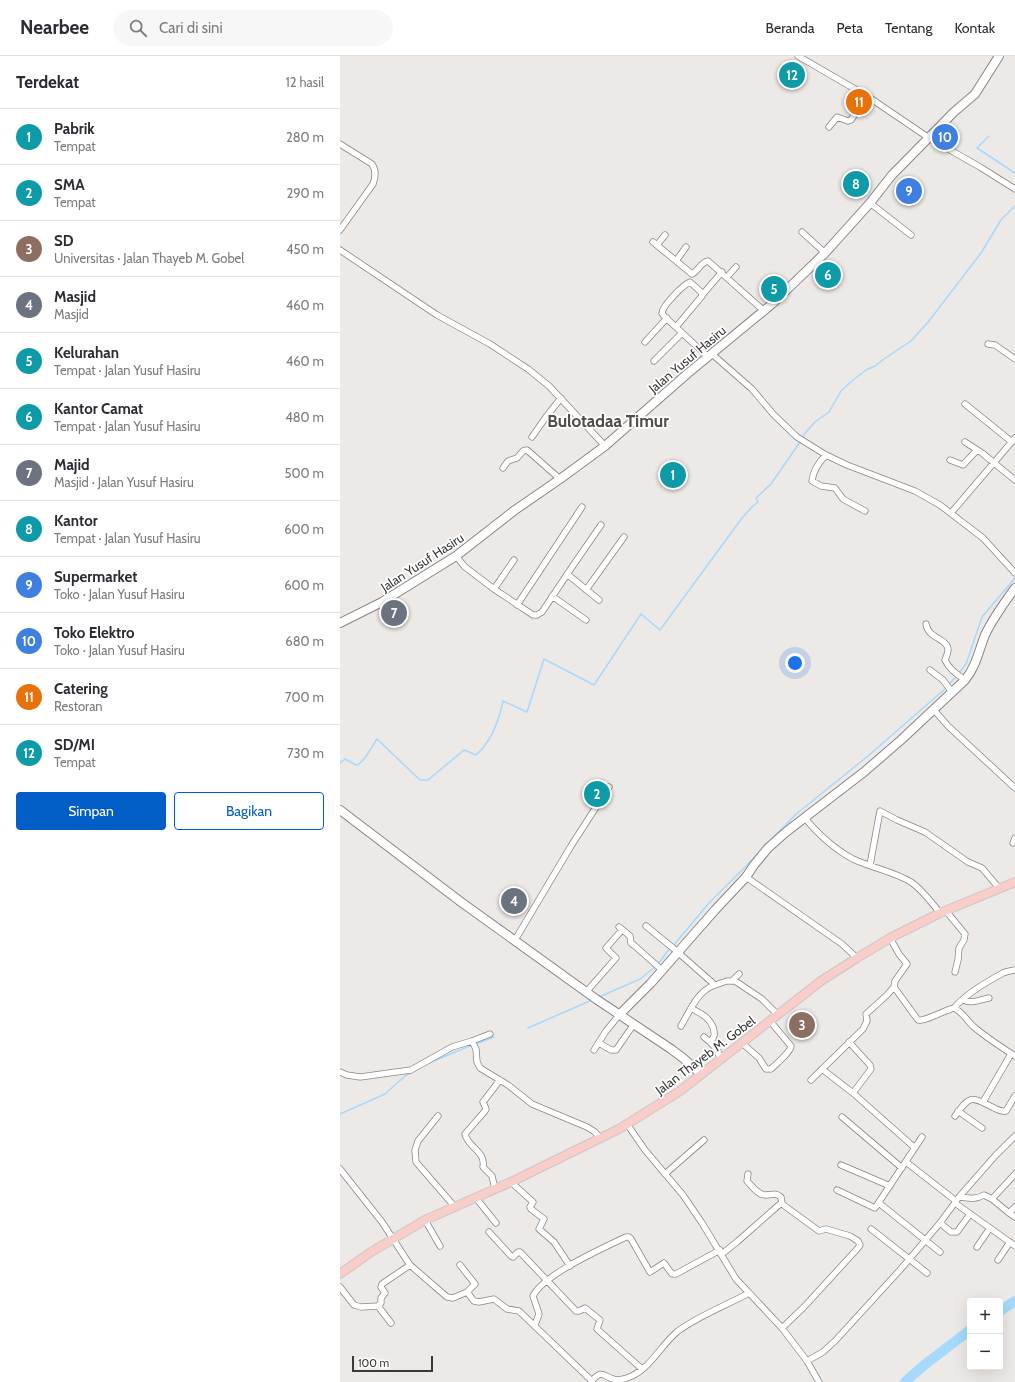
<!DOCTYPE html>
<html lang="id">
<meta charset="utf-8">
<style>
body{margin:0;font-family:Cabin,sans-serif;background:#f7f7f7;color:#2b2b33}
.controls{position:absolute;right:12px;bottom:12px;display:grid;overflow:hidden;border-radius:4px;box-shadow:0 4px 16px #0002}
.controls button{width:36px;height:36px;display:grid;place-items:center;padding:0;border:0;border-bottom:1px solid #e1e1e2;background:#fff;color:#2b2b33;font:20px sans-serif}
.scale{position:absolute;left:12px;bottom:10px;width:81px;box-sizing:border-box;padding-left:4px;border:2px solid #3a3838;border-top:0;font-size:11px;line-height:14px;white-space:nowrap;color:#3a3838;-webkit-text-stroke:3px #fff;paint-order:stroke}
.you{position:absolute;left:455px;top:607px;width:14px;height:14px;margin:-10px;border:3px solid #fff;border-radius:50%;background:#1a73e8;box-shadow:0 0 0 6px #1a73e833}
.badge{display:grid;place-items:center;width:26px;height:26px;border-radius:50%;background:#015ec7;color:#fff;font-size:13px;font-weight:700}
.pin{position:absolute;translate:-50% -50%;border:2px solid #fff;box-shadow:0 1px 4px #0006}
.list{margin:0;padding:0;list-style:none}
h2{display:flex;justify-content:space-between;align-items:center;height:52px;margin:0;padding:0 16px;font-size:17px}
h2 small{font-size:13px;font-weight:400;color:#7c7c81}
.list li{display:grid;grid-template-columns:26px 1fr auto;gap:12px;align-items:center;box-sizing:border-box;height:56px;padding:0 16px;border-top:1px solid #e1e1e2}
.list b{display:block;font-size:15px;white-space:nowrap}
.list p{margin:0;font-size:13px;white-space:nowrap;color:#7c7c81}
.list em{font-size:13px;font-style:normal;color:#7c7c81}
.actions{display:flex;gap:8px;padding:12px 16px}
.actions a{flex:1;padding:9px 0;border:1px solid #015ec7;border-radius:4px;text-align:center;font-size:14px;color:#015ec7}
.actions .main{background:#015ec7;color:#fff}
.icon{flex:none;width:22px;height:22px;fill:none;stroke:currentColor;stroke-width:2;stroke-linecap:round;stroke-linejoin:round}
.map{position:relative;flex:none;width:675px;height:1326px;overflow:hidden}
header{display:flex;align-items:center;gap:24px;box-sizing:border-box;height:56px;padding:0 20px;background:#fff;border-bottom:1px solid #e1e1e2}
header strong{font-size:19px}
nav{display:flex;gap:22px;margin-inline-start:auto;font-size:14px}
.search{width:280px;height:36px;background:#f7f7f7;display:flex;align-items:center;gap:10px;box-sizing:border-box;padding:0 14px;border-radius:22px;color:#7c7c81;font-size:15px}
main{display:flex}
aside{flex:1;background:#fff}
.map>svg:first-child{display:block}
</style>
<header>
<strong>Nearbee</strong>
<div class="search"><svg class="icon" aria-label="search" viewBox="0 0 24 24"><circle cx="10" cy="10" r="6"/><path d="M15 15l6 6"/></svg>Cari di sini</div>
<nav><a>Beranda</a><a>Peta</a><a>Tentang</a><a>Kontak</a></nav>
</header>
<main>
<aside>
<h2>Terdekat<small>12 hasil</small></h2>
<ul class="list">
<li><span class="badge" style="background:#0f9aa8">1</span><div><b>Pabrik</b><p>Tempat</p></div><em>280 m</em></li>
<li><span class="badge" style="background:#0f9aa8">2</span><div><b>SMA</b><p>Tempat</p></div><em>290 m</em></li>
<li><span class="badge" style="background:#8d6e63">3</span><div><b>SD</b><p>Universitas · Jalan Thayeb M. Gobel</p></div><em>450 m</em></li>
<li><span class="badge" style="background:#6b7280">4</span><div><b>Masjid</b><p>Masjid</p></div><em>460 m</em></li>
<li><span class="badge" style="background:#0f9aa8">5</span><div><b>Kelurahan</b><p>Tempat · Jalan Yusuf Hasiru</p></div><em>460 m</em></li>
<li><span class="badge" style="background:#0f9aa8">6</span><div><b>Kantor Camat</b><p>Tempat · Jalan Yusuf Hasiru</p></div><em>480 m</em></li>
<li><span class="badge" style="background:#6b7280">7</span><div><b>Majid</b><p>Masjid · Jalan Yusuf Hasiru</p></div><em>500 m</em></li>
<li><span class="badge" style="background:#0f9aa8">8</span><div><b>Kantor</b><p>Tempat · Jalan Yusuf Hasiru</p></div><em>600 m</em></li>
<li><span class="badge" style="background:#3f7fe0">9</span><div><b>Supermarket</b><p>Toko · Jalan Yusuf Hasiru</p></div><em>600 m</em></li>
<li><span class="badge" style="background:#3f7fe0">10</span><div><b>Toko Elektro</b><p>Toko · Jalan Yusuf Hasiru</p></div><em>680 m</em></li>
<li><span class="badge" style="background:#e8710a">11</span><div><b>Catering</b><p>Restoran</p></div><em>700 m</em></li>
<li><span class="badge" style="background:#0f9aa8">12</span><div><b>SD/MI</b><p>Tempat</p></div><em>730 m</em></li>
</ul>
<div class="actions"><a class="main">Simpan</a><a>Bagikan</a></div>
</aside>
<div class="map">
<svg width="675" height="1326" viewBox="0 0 675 1326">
<rect width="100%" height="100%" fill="#ede9e7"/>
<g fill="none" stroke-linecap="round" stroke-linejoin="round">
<!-- stream -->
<path stroke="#a5d9fe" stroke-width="1.5" d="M 649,80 L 637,92 L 675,117
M 462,382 L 466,376 L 475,366 L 489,356 L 501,335 L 513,324 L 526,314 L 535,310 L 544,303 L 571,285 L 589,265 L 641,197 L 661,164 L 675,150
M 619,617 L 626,608 L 642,561 L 675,522
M 608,629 L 617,620
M 0,707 L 5,703 L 16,709 L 18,709 L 25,702 L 37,683 L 80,724 L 88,724 L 124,694 L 136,699 C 151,686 159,664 163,645 L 187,656 L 204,603 L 254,629 L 301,558 L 320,574 L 402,462 L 412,451 L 418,446 L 416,442 L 431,428 L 460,386
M 431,784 L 455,759 L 528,700 L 606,632
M 333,890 L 368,848 L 420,796
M 318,908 L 330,892
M 259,941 L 300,923 L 315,911
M 188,972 L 252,944
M 136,988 L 154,981
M 89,1007 L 132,989
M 0,1058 L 45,1038 L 65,1020 L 72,1016"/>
<!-- river -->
<path stroke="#a5d9fe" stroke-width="10" d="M 660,1255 L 675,1245
M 565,1326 L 583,1310 L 630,1274"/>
<defs>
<path id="street" d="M 458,0 L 527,40 L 589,82 L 640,111 L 675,133
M 489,71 L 497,61 L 508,65 L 511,64 L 527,40
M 0,88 L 32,108 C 36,114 36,120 33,128 L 0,174
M 530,147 L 571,179
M 462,176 L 485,197
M 313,186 L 352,218 C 358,215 361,206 368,205 L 424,255
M 317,189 L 325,179
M 0,194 L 97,259 L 150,288 L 188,313 L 209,330 L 265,390
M 336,205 L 346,191
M 387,221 L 396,211
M 363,238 L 382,216
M 336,271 L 362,240 L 361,236 L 350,226 C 343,229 323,249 322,257 L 324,260 L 368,301
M 305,286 L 327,262
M 648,288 L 655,289 L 675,303
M 372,298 L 412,333 L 434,359 L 457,381 L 486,399 L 507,409 L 575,435 L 600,449 L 643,482 L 675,517
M 314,305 L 342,277
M 625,348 L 672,386
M 192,381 L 206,361 L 221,342
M 625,386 L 642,397 L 675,424
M 486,399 C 479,406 473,415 472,425 L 481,430 L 495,432 L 503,443 L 525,455
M 610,404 L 623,409 L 637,394
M 163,412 L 168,405 L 177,402 L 183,395 L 187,394 L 220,423
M 611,457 L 675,382
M 116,500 L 125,511 L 154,533
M 174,504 L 154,533 L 193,559 L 197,559 L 202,556 L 232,511 L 261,469
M 227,518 L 259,544
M 246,534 L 284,481
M 212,540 L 246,564
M 177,549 L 242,451
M 586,568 C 588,583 608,582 608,594 C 608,597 606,601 605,604 C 609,613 617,618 625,624
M 590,614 L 603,624 L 612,636
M 594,654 L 608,670 L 675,732
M 464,761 C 478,778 494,793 513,803 C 532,812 553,815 571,826 C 580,832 593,848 600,857
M 673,787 L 675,782
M 530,809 L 540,755 L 557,764 L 585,776 L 628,806 L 642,812 L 659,832
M 406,821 L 502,888 L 517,902
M 606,855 L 625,878 L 624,884 L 619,892 L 618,904 L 615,916
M 306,870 L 333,892 L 375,929 L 387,925 L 395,925 L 422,943 L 438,959
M 279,871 L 290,880 L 291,887 L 296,891 L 322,914
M 550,882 L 559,898 L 567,908 L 555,925 L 554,931
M 175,884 L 231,790 L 269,731
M 392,925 L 399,918
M 247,935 L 276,902 L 266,892 L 282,874
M 623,944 C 632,948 640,944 649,942
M 351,952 C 361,958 368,960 373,971 C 375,978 375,981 370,986 L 378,995 L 378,998 L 382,1002
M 614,952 C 625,939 648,925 663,917 C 667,915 671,915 675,914
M 341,970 C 350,955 357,935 375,929
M 364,981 L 370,986
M 132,985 L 150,978
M 509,986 L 530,1009 L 531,1013 L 513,1037
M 259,987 L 271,994 L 276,994 L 294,968
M 402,987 L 419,1002 L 426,1013 L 431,1013 C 437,1007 450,997 451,990 L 430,965
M 254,994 L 266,975 L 280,958
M 482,1013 L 513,1037 L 575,1092
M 0,1016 L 7,1019 L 20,1021 L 71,1014 L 112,991 L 132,985 L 136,993 L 137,1006 L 140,1012 L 168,1029 L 192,1048 L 247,1071 L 255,1076 L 261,1083
M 471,1024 L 523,973 L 527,965 L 526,958 L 547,939 L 554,931 L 578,964 C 584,966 605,954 614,952 C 623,956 627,965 634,971 C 647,982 661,991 675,1000
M 643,1046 L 671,998
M 618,1055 L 642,1072
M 98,1060 L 78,1085 L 75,1094 L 76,1106 L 115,1151
M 615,1060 C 630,1039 631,1040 654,1052 C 658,1054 661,1056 666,1055 L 675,1040
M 502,1061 L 562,1112
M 287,1068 L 305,1094 L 343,1139 L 362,1167 L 396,1223 L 442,1272 L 467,1305 L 479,1326
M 566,1106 L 616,1145
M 501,1109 L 550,1130
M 0,1113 L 42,1166 L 70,1209 L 107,1241 L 113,1242 L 127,1236 L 134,1245 L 139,1246 L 154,1243 L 167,1253 L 179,1255 L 252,1325
M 325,1118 L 364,1084
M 408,1118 L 407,1125 C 411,1129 418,1139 425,1139 C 432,1139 435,1136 441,1141 L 442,1148
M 171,1126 L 193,1146 L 190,1151 L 191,1153 L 204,1163 L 199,1173 L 214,1186 L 230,1210
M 155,1133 L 152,1120 L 143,1111 C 146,1095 128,1092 125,1078 L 145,1055 L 146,1053 L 143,1046 L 160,1024
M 497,1134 L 535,1152 L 582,1081
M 619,1141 C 628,1142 635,1144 644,1139 L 652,1143
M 136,1142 L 156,1167
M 539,1147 L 600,1196
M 615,1147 L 675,1190
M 675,1151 L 669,1157 L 675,1161
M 669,1157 L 652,1143 L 675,1118
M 85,1164 L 100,1190
M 600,1167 L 611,1176 L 617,1176 L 630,1158
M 531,1173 L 587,1217
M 149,1176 L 171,1200 L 173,1201 L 178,1196 L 180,1196 L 236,1255 L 239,1255 L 245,1252 L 260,1264 L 257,1273 L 302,1313
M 637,1191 L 650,1172
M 382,1198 L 398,1185 L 440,1148 L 442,1148 L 479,1175 L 486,1173 L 510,1180 L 518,1185 L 520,1189 L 518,1192 L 464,1251 L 442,1272
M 658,1204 L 670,1186
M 120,1209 L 135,1228 L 127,1236
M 0,1231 L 14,1249 L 21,1251 L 38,1250 L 41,1247 L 41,1242 L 45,1237 L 41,1231 L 42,1228 L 70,1209
M 38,1250 L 51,1267
M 195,1269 L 199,1258 L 193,1240 C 204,1218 263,1192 286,1181 L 289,1181 L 291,1183 L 310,1216 L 324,1207 L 332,1218 L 336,1218 L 380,1194
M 467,1305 L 483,1296 L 495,1285 L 560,1214 L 600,1167 L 619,1141 L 655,1100 L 675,1080
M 251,1326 C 263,1311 263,1322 277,1324 C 282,1324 287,1322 292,1320 C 312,1310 321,1289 338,1275 C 360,1259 385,1250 409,1237"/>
<path id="secondary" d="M 0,567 L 42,546 L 116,500 L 175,454 L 220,423 L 265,390 L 347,318 L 432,248 L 485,197 L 530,147 L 552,119 L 614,56 L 635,38 L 659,0
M 0,754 L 121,846 L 256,943 L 331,993 L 343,1002 L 361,1018
M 280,958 L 311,927 L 375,854 L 406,821 L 414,809 L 428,792 L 446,776 L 524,716 L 561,684 L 625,624 C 636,611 639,594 645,579 C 653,562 664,547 675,532"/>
<path id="primary" d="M 0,1218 L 31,1196 L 85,1164 L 171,1126 L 279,1073 L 340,1035 L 481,925 L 517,902 L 550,882 L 600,857 L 675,826"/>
</defs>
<!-- street casing -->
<use href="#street" stroke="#888584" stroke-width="7"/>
<!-- secondary casing -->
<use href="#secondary" stroke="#888584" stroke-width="10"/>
<!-- primary casing -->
<use href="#primary" stroke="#c8c7c7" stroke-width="10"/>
<!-- street -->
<use href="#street" stroke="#fff" stroke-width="5.5"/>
<!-- secondary -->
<use href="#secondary" stroke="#fff" stroke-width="8"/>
<!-- primary -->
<use href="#primary" stroke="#f8cdca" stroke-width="8"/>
</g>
<g text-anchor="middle" stroke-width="3.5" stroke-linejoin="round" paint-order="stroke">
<!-- street labels -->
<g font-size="13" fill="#3a3838" stroke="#fff">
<text transform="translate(347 303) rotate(-40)" y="5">Jalan Yusuf Hasiru</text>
<text transform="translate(82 506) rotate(-33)" y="5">Jalan Yusuf Hasiru</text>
<text transform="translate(365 999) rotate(-37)" y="5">Jalan Thayeb M. Gobel</text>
</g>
<!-- district labels -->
<g font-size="17" font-weight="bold" fill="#504d4b" stroke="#fff">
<text x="268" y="371">Bulotadaa Timur</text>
</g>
</g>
</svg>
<div class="controls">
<button>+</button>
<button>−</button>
</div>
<div class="scale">100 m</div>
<div class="you"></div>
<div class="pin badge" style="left:333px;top:419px;background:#0f9aa8">1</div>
<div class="pin badge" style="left:257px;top:738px;background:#0f9aa8">2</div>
<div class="pin badge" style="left:462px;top:969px;background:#8d6e63">3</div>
<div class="pin badge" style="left:174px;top:845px;background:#6b7280">4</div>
<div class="pin badge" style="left:434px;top:233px;background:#0f9aa8">5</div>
<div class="pin badge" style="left:488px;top:219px;background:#0f9aa8">6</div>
<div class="pin badge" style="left:54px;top:557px;background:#6b7280">7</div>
<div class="pin badge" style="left:516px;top:128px;background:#0f9aa8">8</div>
<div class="pin badge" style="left:569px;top:135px;background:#3f7fe0">9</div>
<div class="pin badge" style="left:605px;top:81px;background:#3f7fe0">10</div>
<div class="pin badge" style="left:519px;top:46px;background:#e8710a">11</div>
<div class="pin badge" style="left:452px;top:19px;background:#0f9aa8">12</div>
</div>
</main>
